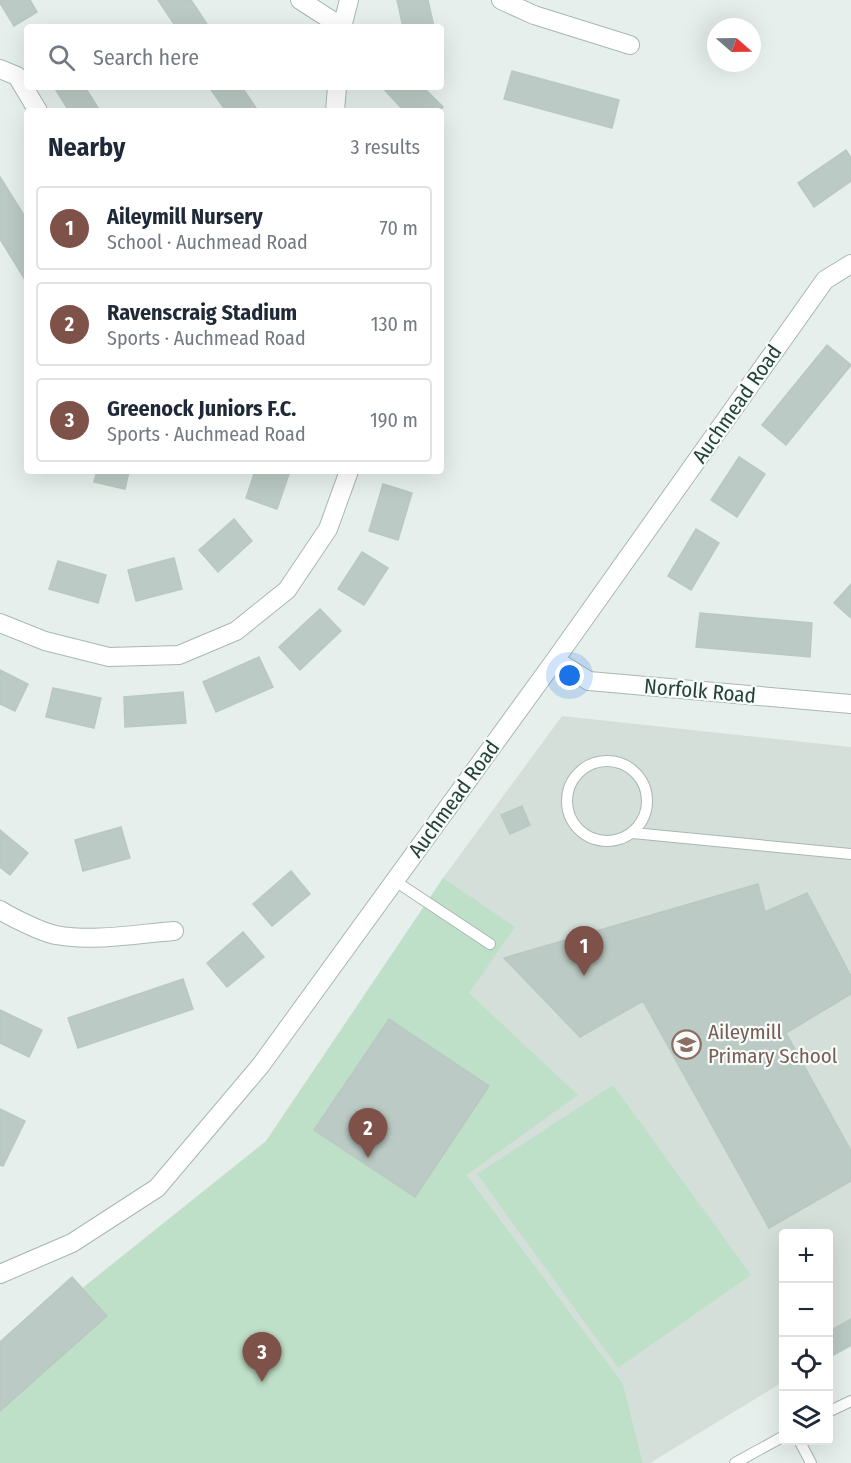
<!DOCTYPE html>
<meta charset="utf-8">
<style>
body{margin:0;font-family:"Fira Sans Condensed",sans-serif;background:#f2f2f3;color:#1f2937}
.controls{position:absolute;right:18px;bottom:18px;display:grid;overflow:hidden;border-radius:6px;box-shadow:0 6px 24px #0002}
.controls button{width:54px;height:54px;display:grid;place-items:center;padding:0;border:0;border-bottom:2px solid #e0e1e3;background:#fff;color:#1f2937;font:30px sans-serif}
.compass{position:absolute;left:707px;top:18px;width:54px;height:54px;border-radius:50%;background:#fff;box-shadow:0 6px 24px #0002;rotate:110deg}
.you{position:absolute;left:570px;top:676px;width:21px;height:21px;margin:-15px;border:4px solid #fff;border-radius:50%;background:#1a73e8;box-shadow:0 0 0 9px #1a73e833}
.badge{display:grid;place-items:center;width:39px;height:39px;border-radius:50%;background:#7f5249;color:#fff;font-size:20px;font-weight:700}
.pin{position:absolute;translate:-50% -50px;filter:drop-shadow(0 2px 3px #0008)}
.pin::after{content:'';position:absolute;top:32px;width:21px;height:18px;background:inherit;clip-path:polygon(0 0,100% 0,50% 100%)}
.list{margin:0;padding:0;list-style:none}
h2{display:flex;justify-content:space-between;align-items:center;height:78px;margin:0;padding:0 24px;font-size:26px}
h2 small{font-size:20px;font-weight:400;color:#747a83}
.list li{display:grid;grid-template-columns:39px 1fr auto;gap:18px;align-items:center;box-sizing:border-box;height:84px;margin:0 12px 12px;padding:0 12px;border:2px solid #e0e1e3;border-radius:6px}
.list b{display:block;font-size:22px;white-space:nowrap}
.list p{margin:0;font-size:20px;white-space:nowrap;color:#747a83}
.list em{font-size:20px;font-style:normal;color:#747a83}
.icon{flex:none;width:33px;height:33px;fill:none;stroke:currentColor;stroke-width:2;stroke-linecap:round;stroke-linejoin:round}
.map{position:relative;flex:none;width:851px;height:1463px;overflow:hidden}
.search{position:absolute;background:#fff;box-shadow:0 6px 24px #0002;left:24px;top:24px;width:420px;height:66px;display:flex;align-items:center;gap:15px;box-sizing:border-box;padding:0 21px;border-radius:6px;color:#747a83;font-size:22px}
.panel{position:absolute;background:#fff;box-shadow:0 6px 24px #0002;left:24px;top:108px;width:420px;height:366px;border-radius:6px}
.map>svg:first-child{display:block}
</style>
<div class="map">
<svg width="851" height="1463" viewBox="0 0 851 1463">
<rect width="100%" height="100%" fill="#e6efeb"/>
<!-- built -->
<path fill="#d4dfda" d="M 562,716 L 851,747 L 851,1347 L 829,1358 L 828,1234 L 784,1234 L 783,1382 L 650,1463 L 643,1463 L 623,1383 L 467,1175 L 577,1095 L 468,993 L 443,878 Z"/>
<!-- green -->
<path fill="#bfe0c8" d="M 443,878 L 515,927 L 469,993 L 578,1095 L 467,1175 L 623,1383 L 643,1463 L 0,1463 L 0,1354 L 266,1141 Z
M 613,1085 L 751,1275 L 618,1368 L 477,1174 Z"/>
<!-- building -->
<path fill="#bbcac4" stroke="#b8c9c2" stroke-width="1.5" d="M 0,0 L 30,0 L 37,12 L 14,26 L 0,3 Z
M 158,0 L 191,0 L 209,27 L 176,27 Z
M 397,0 L 428,0 L 434,27 L 403,27 Z
M 512,71 L 619,100 L 612,128 L 504,99 Z
M 54,87 L 85,87 L 100,111 L 69,111 Z
M 209,87 L 242,87 L 258,111 L 226,111 Z
M 382,87 L 423,87 L 443,107 L 439,111 L 404,111 Z
M 846,150 L 851,158 L 851,181 L 814,207 L 798,183 Z
M 0,177 L 27,220 L 27,283 L 0,239 Z
M 827,345 L 851,365 L 786,445 L 762,425 Z
M 739,457 L 765,474 L 737,517 L 711,500 Z
M 97,471 L 129,471 L 125,489 L 94,482 Z
M 255,471 L 290,471 L 277,509 L 246,498 Z
M 383,484 L 412,493 L 398,540 L 369,531 Z
M 234,519 L 252,541 L 218,572 L 199,550 Z
M 696,529 L 719,543 L 691,590 L 668,576 Z
M 362,552 L 388,568 L 364,605 L 338,589 Z
M 174,558 L 182,589 L 136,601 L 128,570 Z
M 58,561 L 106,575 L 98,603 L 49,589 Z
M 851,584 L 851,618 L 834,603 Z
M 320,609 L 341,631 L 300,670 L 279,647 Z
M 700,613 L 812,623 L 810,657 L 696,647 Z
M 259,657 L 273,687 L 216,712 L 203,682 Z
M 0,670 L 28,684 L 15,711 L 0,704 Z
M 53,688 L 101,698 L 94,728 L 46,717 Z
M 183,692 L 186,723 L 125,727 L 124,697 Z
M 522,806 L 530,825 L 510,834 L 501,815 Z
M 121,827 L 130,858 L 83,871 L 75,840 Z
M 0,830 L 28,853 L 10,875 L 0,867 Z
M 291,871 L 310,894 L 272,926 L 253,904 Z
M 758,884 L 765,912 L 807,893 L 851,976 L 851,994 L 786,1033 L 851,1151 L 851,1181 L 769,1228 L 643,1001 L 580,1037 L 504,958 Z
M 243,932 L 264,957 L 227,987 L 207,963 Z
M 183,979 L 193,1009 L 78,1048 L 68,1018 Z
M 0,1010 L 42,1030 L 29,1057 L 0,1043 Z
M 389,1019 L 489,1086 L 415,1197 L 314,1130 Z
M 0,1109 L 25,1121 L 3,1166 L 0,1165 Z
M 72,1277 L 107,1316 L 0,1411 L 0,1342 Z
M 851,1319 L 851,1345 L 828,1358 L 828,1332 Z"/>
<g fill="none" stroke-linecap="round" stroke-linejoin="round">
<defs>
<path id="lane" d="M567 801a40 40 0 1 1 80 0a40 40 0 1 1-80 0Z
M 633,833 L 851,854
M 395,881 L 490,944
M 828,1412 L 851,1401
M 799,1440 L 811,1463
M 735,1463 L 784,1436"/>
<path id="street" d="M 300,0 L 342,27
M 501,0 L 534,15 L 630,45
M 342,27 L 349,0
M 0,69 L 17,76 L 38,111
M 335,111 L 337,87
M 0,623 L 45,641 L 109,657 L 179,655 L 236,631 L 287,590 L 328,529 L 349,471
M 555,660 L 589,681 L 851,704
M 0,910 C 11,917 43,933 56,935 C 94,942 135,934 174,931
M 0,1274 L 72,1243 L 157,1188 L 261,1065 L 555,660 L 825,280 L 851,264"/>
</defs>
<!-- lane casing -->
<use href="#lane" stroke="#a8b8b2" stroke-width="12"/>
<!-- street casing -->
<use href="#street" stroke="#a8b8b2" stroke-width="20"/>
<!-- lane -->
<use href="#lane" stroke="#fff" stroke-width="10"/>
<!-- street -->
<use href="#street" stroke="#fff" stroke-width="18"/>
</g>
<!-- icons -->
<defs>
<symbol id="school-ring" viewBox="-11 -11 22 22"><circle r="9.5" fill="#f7fbf9" stroke="#8d6e63" stroke-width="1.5"/><path d="M0-5L7-2L0 1L-7-2ZM-4 1L0 2.5L4 1V4Q0 6-4 4Z" fill="#8d6e63"/></symbol>
</defs>
<g fill-rule="evenodd">
<use href="#school-ring" x="670" y="1028" width="33" height="33"/>
</g>
<g text-anchor="middle" stroke-width="4.5" stroke-linejoin="round" paint-order="stroke">
<!-- street labels -->
<g font-size="21" fill="#24423a" stroke="#f7fbf9">
<text transform="translate(737 404) rotate(-55)" y="7">Auchmead Road</text>
<text transform="translate(700 691) rotate(5)" y="7">Norfolk Road</text>
<text transform="translate(454 799) rotate(-54)" y="7">Auchmead Road</text>
</g>
<!-- education labels -->
<g font-size="21" fill="#785e54" stroke="#f7fbf9" text-anchor="start">
<text x="708" y="1039">Aileymill<tspan x="708" dy="24">Primary School</tspan></text>
</g>
</g>
</svg>
<div class="controls">
<button>+</button>
<button>−</button>
<button><svg class="icon" aria-label="locate" viewBox="0 0 24 24"><circle cx="12" cy="12" r="6"/><path d="M12 2v4M12 18v4M2 12h4M18 12h4"/></svg></button>
<button><svg class="icon" aria-label="layers" viewBox="0 0 24 24"><path d="M12 4l9 5-9 5-9-5zM3 14l9 5 9-5"/></svg></button>
</div>
<svg class="compass" viewBox="-18 -18 36 36"><path d="M0-13l5 13h-10z" fill="#e53935"/><path d="M0 13l5-13h-10z" fill="#747a83"/></svg>
<div class="you"></div>
<div class="pin badge" style="left:584px;top:976px">1</div>
<div class="pin badge" style="left:368px;top:1158px">2</div>
<div class="pin badge" style="left:262px;top:1382px">3</div>
<div class="search"><svg class="icon" aria-label="search" viewBox="0 0 24 24"><circle cx="10" cy="10" r="6"/><path d="M15 15l6 6"/></svg>Search here</div>
<section class="panel">
<h2>Nearby<small>3 results</small></h2>
<ul class="list">
<li><span class="badge">1</span><div><b>Aileymill Nursery</b><p>School · Auchmead Road</p></div><em>70 m</em></li>
<li><span class="badge">2</span><div><b>Ravenscraig Stadium</b><p>Sports · Auchmead Road</p></div><em>130 m</em></li>
<li><span class="badge">3</span><div><b>Greenock Juniors F.C.</b><p>Sports · Auchmead Road</p></div><em>190 m</em></li>
</ul>
</section>
</div>
